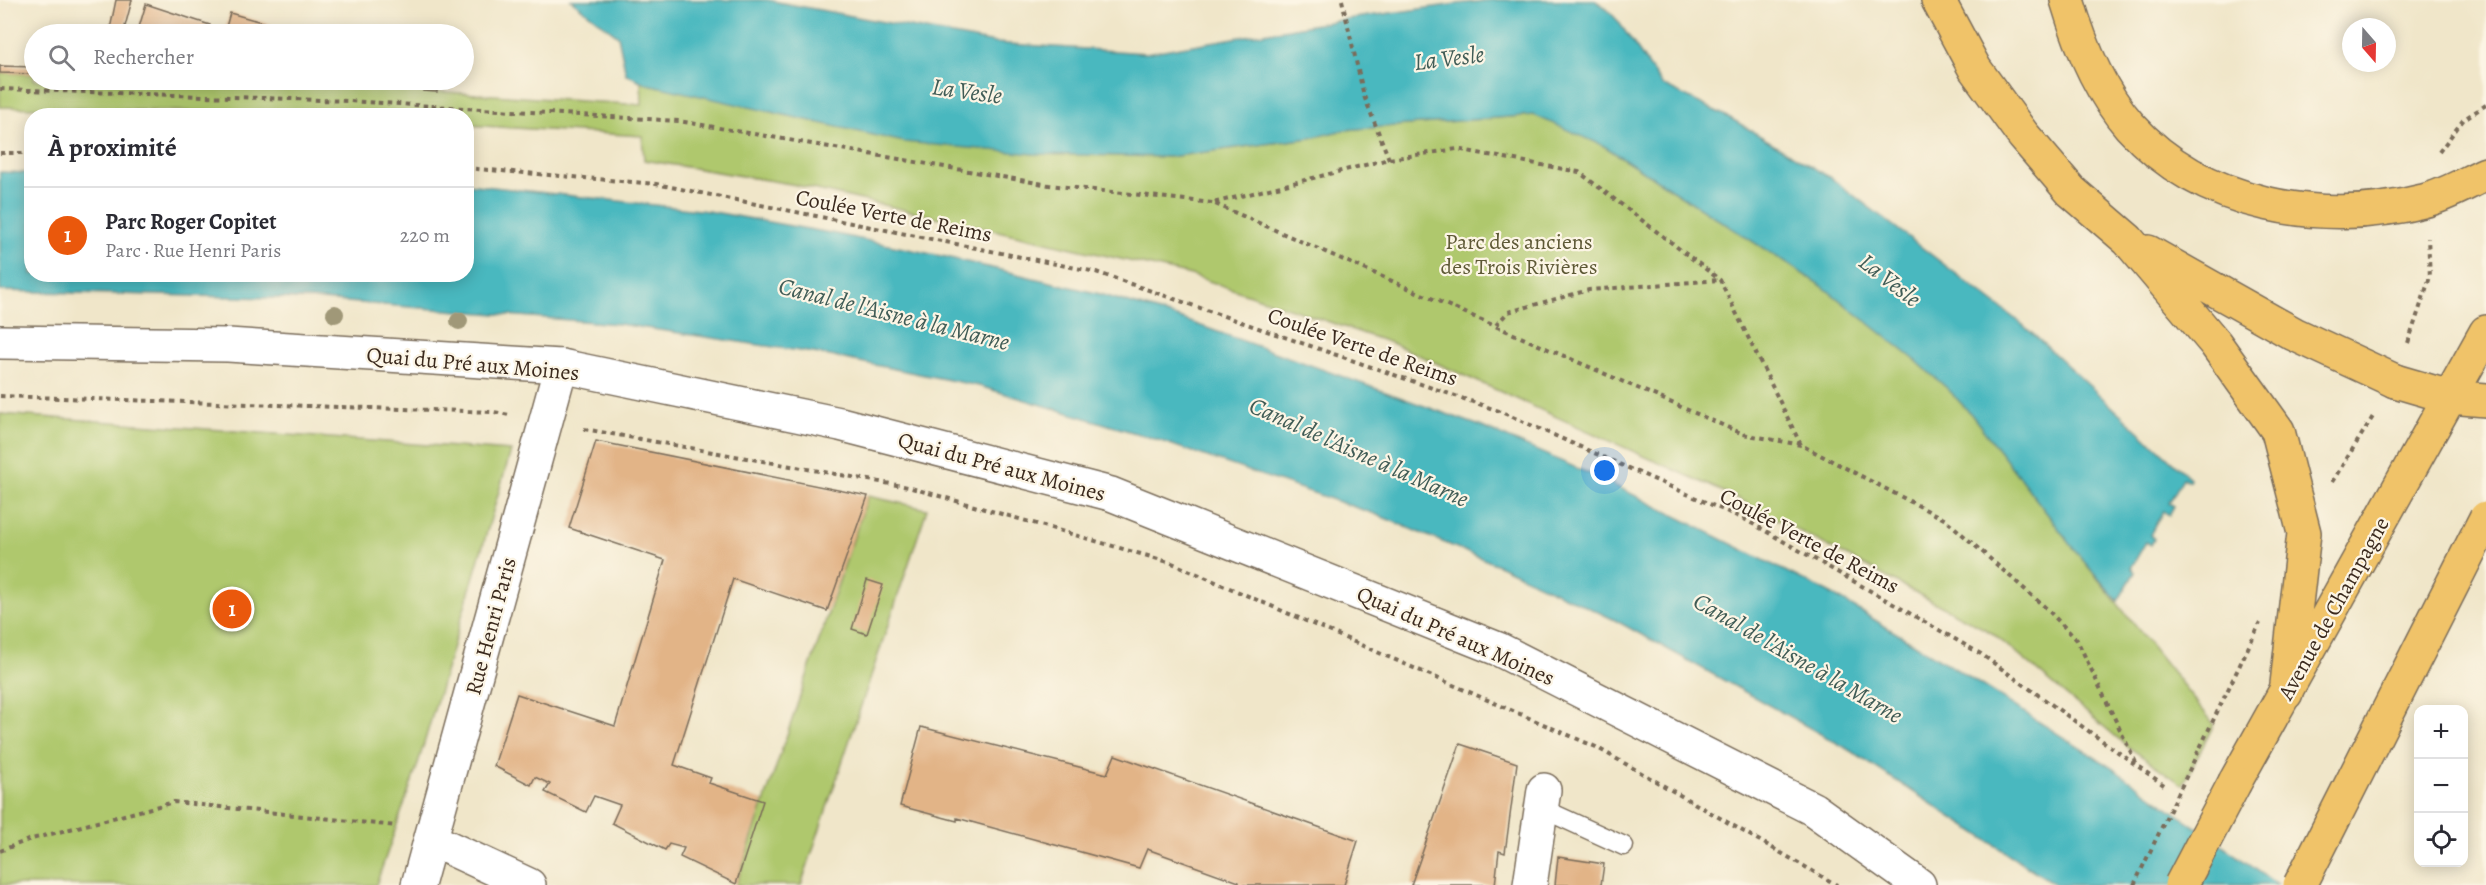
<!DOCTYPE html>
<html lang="fr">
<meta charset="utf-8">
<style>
body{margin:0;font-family:Alegreya,serif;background:#f2f2f3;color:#2b2b33}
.controls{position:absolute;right:18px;bottom:18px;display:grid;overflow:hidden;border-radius:12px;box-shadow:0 3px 15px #0003}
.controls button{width:54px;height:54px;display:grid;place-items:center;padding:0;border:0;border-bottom:2px solid #e1e1e2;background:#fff;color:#2b2b33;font:30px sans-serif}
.compass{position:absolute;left:2342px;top:18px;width:54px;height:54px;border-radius:50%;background:#fff;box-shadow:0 3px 15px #0003;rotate:160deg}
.you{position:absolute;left:1605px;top:471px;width:21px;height:21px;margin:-15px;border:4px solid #fff;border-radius:50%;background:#1a73e8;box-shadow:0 0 0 9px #1a73e833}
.badge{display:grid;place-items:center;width:39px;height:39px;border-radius:50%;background:#ea580c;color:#fff;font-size:20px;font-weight:700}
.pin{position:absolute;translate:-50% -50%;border:3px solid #fff;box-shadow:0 2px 6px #0006}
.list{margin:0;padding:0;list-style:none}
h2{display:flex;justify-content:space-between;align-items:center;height:78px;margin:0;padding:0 24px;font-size:26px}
h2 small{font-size:20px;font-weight:400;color:#7c7c81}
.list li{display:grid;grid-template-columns:39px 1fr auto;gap:18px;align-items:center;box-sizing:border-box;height:96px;padding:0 24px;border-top:2px solid #e1e1e2}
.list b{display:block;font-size:22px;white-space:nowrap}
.list p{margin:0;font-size:20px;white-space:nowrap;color:#7c7c81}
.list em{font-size:20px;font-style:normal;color:#7c7c81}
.icon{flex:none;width:33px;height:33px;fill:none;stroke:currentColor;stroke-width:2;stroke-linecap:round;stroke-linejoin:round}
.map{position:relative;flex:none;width:2486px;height:885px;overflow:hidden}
.search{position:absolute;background:#fff;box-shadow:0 3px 15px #0003;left:24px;top:24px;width:450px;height:66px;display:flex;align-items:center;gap:15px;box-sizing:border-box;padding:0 21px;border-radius:33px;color:#7c7c81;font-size:22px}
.panel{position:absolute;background:#fff;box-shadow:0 3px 15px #0003;left:24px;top:108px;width:450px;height:174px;border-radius:24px}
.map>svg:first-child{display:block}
</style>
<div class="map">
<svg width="2486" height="885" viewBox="0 0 2486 885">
<rect width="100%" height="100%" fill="#fcf5e5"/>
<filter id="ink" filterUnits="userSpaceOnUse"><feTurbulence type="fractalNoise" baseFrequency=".0167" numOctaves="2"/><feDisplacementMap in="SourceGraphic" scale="12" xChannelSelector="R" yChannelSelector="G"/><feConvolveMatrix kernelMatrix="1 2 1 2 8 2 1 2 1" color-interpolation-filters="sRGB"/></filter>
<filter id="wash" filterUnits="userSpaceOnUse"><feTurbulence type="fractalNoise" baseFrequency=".008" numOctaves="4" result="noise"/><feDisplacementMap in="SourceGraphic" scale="24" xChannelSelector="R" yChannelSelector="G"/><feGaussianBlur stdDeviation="1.35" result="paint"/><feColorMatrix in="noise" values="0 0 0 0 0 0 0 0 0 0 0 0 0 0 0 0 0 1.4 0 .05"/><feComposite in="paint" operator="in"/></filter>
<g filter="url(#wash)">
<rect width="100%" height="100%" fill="#f0e6c9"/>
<!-- green -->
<path fill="#afc86d" stroke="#757946" stroke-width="1.5" d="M 0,73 L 34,74 L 34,80 L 185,80 L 341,85 L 642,105 L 641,81 L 756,107 L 1034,154 L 1169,157 L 1310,138 L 1344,130 L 1534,115 L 1573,130 L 1604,146 L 1822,286 L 1914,359 L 1948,389 L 1971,414 L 2082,559 L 2214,724 L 2183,785 L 2127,746 L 1992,633 L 1735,497 L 1394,344 L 1191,275 L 791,184 L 644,160 L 642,136 L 467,125 L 466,116 L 319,115 L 0,107 Z
M 0,414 L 511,451 L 417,767 L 376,885 L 0,885 Z
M 868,496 L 927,509 L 801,885 L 736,885 Z"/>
<!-- water -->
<path fill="#49b8bf" stroke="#42716e" stroke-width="1.5" d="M 571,0 L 767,0 L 995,43 L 1146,53 L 1347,19 L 1456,4 L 1494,0 L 1594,0 L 1605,7 L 1618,21 L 1662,85 L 1730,118 L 1831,178 L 2023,325 L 2190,478 L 2189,481 L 2183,478 L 2169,503 L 2174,506 L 2169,515 L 2163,511 L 2150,535 L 2154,539 L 2151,545 L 2146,542 L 2131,568 L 2135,572 L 2118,601 L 2082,559 L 1971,414 L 1948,389 L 1914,359 L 1822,286 L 1604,146 L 1534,115 L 1344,130 L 1310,138 L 1169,157 L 1034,154 L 904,142 L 647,84 L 626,74 L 618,36 Z
M 0,172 L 31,173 L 32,274 L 466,274 L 467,184 L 708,211 L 836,234 L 946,257 L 1100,294 L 1179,318 L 1480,426 L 1604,480 L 1835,596 L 1959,671 L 2115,770 L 2278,885 L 2056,885 L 1846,748 L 1615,620 L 1498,565 L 1375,514 L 1152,438 L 979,386 L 820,354 L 619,324 L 310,299 L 0,291 Z"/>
<g id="blocks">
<!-- building -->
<path fill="#e2b487" d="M 116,0 L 132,0 L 123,34 L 109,34 Z
M 146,4 L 210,25 L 207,34 L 137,34 Z
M 230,13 L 272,25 L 269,34 L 224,34 Z
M 0,66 L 34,67 L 34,74 L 0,73 Z
M 341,80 L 405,80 L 404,90 L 341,85 Z
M 424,80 L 437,80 L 437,92 L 423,91 Z
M 596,441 L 868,496 L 827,611 L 733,579 L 674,765 L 711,778 L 709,783 L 763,801 L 736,884 L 680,857 L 684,848 L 669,844 L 665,850 L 612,823 L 620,805 L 594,796 L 586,812 L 545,792 L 550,784 L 535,777 L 531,785 L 494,766 L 517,694 L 615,726 L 665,560 L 569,528 Z
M 867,580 L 883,585 L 867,634 L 852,629 Z
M 921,727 L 1107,774 L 1115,755 L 1358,841 L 1344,885 L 1239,885 L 1239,882 L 1147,849 L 1139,868 L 957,818 L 957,821 L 900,806 Z
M 1460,744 L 1517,763 L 1505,853 L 1499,851 L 1495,885 L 1411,885 Z
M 1558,857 L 1604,864 L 1601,885 L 1555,885 Z"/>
</g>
</g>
<g filter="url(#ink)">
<use href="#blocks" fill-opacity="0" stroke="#7a6c5a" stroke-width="1.5"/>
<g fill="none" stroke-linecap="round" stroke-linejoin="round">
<defs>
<path id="service" d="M 1541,808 L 1624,846"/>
<path id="minor" d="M 432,840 L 529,885
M 418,885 L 561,366
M 1530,885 L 1544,790"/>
<path id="tertiary" d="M 0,342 L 228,345 L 561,366 L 840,424 L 1111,494 L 1498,649 L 1813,809 L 1919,885"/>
<path id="primary" d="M 2395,381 L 2450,397 L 2486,400
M 2235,782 L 2486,332"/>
<path id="motorway" d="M 1938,0 L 1975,69 L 2023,135 L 2071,191 L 2128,240 L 2215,343 L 2278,431 L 2304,533 L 2286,693
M 2067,0 C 2080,44 2099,91 2130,126 C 2202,206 2322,227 2423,201 C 2445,196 2466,183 2486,174
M 2148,252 L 2294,334 L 2395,381"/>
</defs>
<!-- service casing -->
<use href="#service" stroke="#7a6c5a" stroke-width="21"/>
<!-- minor casing -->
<use href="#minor" stroke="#7a6c5a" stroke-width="36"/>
<!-- tertiary casing -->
<use href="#tertiary" stroke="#7a6c5a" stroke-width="36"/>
<!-- primary casing -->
<use href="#primary" stroke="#7a6c5a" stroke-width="36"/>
<!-- motorway casing -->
<use href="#motorway" stroke="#7a6c5a" stroke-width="36"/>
<!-- path -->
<path stroke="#7a6c5a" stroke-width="4" stroke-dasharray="4.5 4.5" stroke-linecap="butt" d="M 1342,0 L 1364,96 L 1389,159
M 0,89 L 349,101 L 679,121 L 1049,185 L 1213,203
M 2439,152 L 2464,119 L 2486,105
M 0,153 L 32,153
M 466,168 L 656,184 L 1096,272 L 1499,411 L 1746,520 L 1981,654 L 2164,785
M 1496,325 L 1508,312 L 1589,290 L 1719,280
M 2408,343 L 2430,277 L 2428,238
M 0,396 L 494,412 L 509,415
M 584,429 L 908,487 L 1172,563 L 1596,747 L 1837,885
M 1801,445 L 1743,434 L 1213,203 L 1389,159 L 1457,149 L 1579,172 L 1720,280 L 1801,445 L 1946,520 L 2046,608 L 2077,640 L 2137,765
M 2332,482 L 2374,415
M 0,851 L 28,840 L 174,802 L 396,826"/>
<!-- service -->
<use href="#service" stroke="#fff" stroke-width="18"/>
<!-- minor -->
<use href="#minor" stroke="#fff" stroke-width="33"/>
<!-- tertiary -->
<use href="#tertiary" stroke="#fff" stroke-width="33"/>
<!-- primary -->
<use href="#primary" stroke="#f0c369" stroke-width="33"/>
<!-- motorway -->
<use href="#motorway" stroke="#f0c369" stroke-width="33"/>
<defs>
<path id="primary-bridge" d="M 2181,885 L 2235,782
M 2300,885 L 2486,518"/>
</defs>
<!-- primary-bridge casing -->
<use href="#primary-bridge" stroke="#7a6c5a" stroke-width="36" stroke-linecap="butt"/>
<!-- path-bridge -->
<path stroke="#7a6c5a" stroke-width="4" stroke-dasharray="4.5 4.5" stroke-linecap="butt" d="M 2134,885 L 2260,623"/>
<!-- primary-bridge -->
<use href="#primary-bridge" stroke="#f0c369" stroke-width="33"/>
</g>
<!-- trees -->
<g fill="#a09878">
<circle cx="335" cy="314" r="9"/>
<circle cx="459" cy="321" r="9"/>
</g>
</g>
<g text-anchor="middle" stroke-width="4.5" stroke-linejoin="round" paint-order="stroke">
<!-- street labels -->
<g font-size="22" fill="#3b2a1e" stroke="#fcf5e5">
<text transform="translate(894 215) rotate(11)" y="8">Coulée Verte de Reims</text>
<text transform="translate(1363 346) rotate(19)" y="8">Coulée Verte de Reims</text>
<text transform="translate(473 363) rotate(5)" y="8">Quai du Pré aux Moines</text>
<text transform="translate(1002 466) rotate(15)" y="8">Quai du Pré aux Moines</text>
<text transform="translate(1810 540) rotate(28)" y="8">Coulée Verte de Reims</text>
<text transform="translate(2333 608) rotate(-61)" y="8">Avenue de Champagne</text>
<text transform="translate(490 626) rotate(-75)" y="8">Rue Henri Paris</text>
<text transform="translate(1456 635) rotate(24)" y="8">Quai du Pré aux Moines</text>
</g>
<!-- park labels -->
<g font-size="22" fill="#5e5936" stroke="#fcf5e5">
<text x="1519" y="249">Parc des anciens<tspan x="1519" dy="25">des Trois Rivières</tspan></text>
</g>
<!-- water labels -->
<g font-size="24" font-style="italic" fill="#405c56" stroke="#fcf5e5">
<text transform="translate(1449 58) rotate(-7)" y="8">La Vesle</text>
<text transform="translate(967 91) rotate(8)" y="8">La Vesle</text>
<text transform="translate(1890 280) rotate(38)" y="8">La Vesle</text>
<text transform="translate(894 314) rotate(14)" y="8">Canal de l'Aisne à la Marne</text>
<text transform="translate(1359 452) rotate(24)" y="8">Canal de l'Aisne à la Marne</text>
<text transform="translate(1798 658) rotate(30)" y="8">Canal de l'Aisne à la Marne</text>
</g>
</g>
</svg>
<div class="controls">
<button>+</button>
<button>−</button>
<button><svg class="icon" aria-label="locate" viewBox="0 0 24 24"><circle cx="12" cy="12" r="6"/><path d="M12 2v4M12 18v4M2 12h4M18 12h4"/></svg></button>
</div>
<svg class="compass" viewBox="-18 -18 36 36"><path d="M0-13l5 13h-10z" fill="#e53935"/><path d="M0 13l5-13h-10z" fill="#7c7c81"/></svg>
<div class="you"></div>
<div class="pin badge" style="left:232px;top:609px">1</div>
<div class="search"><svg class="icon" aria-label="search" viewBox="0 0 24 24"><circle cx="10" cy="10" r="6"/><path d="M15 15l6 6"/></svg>Rechercher</div>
<section class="panel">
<h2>À proximité<small></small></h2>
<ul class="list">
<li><span class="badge">1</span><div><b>Parc Roger Copitet</b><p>Parc · Rue Henri Paris</p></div><em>220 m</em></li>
</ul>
</section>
</div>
